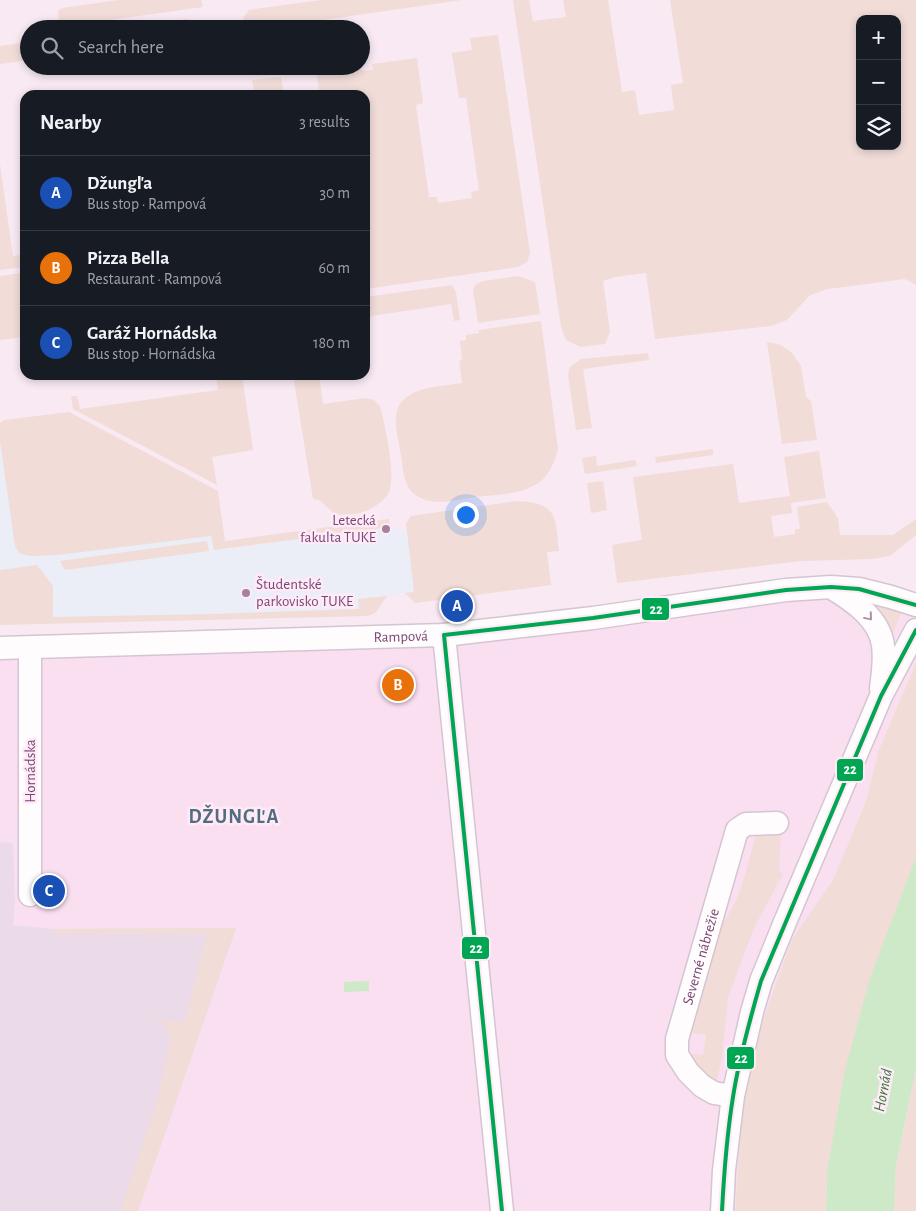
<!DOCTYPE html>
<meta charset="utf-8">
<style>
body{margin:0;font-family:"Alegreya Sans",sans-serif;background:#242831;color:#f1f3f6}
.controls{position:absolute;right:15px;top:15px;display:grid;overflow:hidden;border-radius:10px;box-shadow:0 2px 8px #0003}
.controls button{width:45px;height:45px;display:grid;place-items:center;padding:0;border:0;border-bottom:1px solid #363941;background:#171b24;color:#f1f3f6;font:25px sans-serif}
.you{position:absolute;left:465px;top:514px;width:18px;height:18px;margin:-12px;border:4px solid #fff;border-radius:50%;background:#1a73e8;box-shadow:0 0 0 8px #1a73e833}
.badge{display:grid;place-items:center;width:32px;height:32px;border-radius:50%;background:#ea580c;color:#fff;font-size:16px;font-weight:700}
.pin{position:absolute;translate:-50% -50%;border:2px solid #fff;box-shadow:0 1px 5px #0006}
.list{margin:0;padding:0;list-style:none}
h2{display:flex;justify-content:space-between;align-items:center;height:65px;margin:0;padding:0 20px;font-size:21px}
h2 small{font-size:16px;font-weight:400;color:#9ea1a6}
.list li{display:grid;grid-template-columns:32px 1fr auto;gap:15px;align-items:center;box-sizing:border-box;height:75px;padding:0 20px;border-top:1px solid #363941}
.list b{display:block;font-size:19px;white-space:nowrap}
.list p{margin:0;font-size:16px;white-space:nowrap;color:#9ea1a6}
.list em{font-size:16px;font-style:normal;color:#9ea1a6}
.icon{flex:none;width:28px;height:28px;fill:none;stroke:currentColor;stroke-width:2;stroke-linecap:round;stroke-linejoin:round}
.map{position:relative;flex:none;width:916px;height:1211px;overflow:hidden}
.search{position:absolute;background:#171b24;box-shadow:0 2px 8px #0003;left:20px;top:20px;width:350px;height:55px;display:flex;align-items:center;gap:12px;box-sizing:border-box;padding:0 18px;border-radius:28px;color:#9ea1a6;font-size:19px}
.panel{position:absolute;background:#171b24;box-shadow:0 2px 8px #0003;left:20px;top:90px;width:350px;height:290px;border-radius:15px}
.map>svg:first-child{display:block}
</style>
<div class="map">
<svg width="916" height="1211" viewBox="0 0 916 1211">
<rect width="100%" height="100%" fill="#f8e9f3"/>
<!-- residential -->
<path fill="#fadff1" d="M 786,590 L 916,605 L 916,663 L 878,752 L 866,801 L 833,880 L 792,939 L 764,1017 L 749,1076 L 743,1111 L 739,1147 L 735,1211 L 138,1211 L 236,928 L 54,929 L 13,925 L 15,902 L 12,843 L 0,842 L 0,648 L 291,640 Z"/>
<!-- industrial -->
<path fill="#ebdae7" d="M 0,842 L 13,843 L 15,902 L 13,925 L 54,929 L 236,928 L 138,1211 L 0,1211 Z"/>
<!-- education -->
<path fill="#ebedf7" d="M 0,441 L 15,546 L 215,527 L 219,550 L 389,527 L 416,533 L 415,603 L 405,593 L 387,596 L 379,608 L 211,614 L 0,618 Z"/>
<!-- green -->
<path fill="#f1dcd8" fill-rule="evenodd" d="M 119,0 L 201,0 L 203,7 L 60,27 L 58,11 L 62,8 Z
M 321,0 L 462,0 L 260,29 L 245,29 L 243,18 L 249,10 Z
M 513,0 L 529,0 L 533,21 L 566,17 L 563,0 L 608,0 L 622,92 L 635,90 L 639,115 L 674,110 L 671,85 L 683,83 L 670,0 L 916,0 L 916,285 L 905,279 L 828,289 L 810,295 L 787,320 L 771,326 L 655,339 L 646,273 L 615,277 L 603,281 L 610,332 L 605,344 L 581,347 L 566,340 L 561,327 ZM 860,19 L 897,19 L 897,146 L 860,146 Z
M 187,19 L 192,24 L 193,29 L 119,29 Z
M 498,35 L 530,253 L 527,262 L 518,267 L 365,289 L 365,95 L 320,95 L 316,71 L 361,66 L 362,71 L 373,70 L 372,64 L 417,58 L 423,103 L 416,105 L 429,197 L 437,197 L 438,203 L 472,198 L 471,192 L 479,190 L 466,98 L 459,98 L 452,53 L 472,50 L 470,38 Z
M 29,42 L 29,60 L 0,64 L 0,46 Z
M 281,77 L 284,95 L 255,95 L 252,80 Z
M 0,164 L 13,256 L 21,255 L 22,267 L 0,270 Z
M 21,273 L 25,294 L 25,337 L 0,340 L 0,276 Z
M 518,276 L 535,282 L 540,314 L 478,323 L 473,290 L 476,284 L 484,281 Z
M 452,285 L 456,292 L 460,320 L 454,321 L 451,304 L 365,317 L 365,297 Z
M 541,321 L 558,449 C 554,464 548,479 533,486 C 516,495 492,495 473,497 C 462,499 450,502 439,502 C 431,502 420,499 414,494 C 403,484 403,468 401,455 C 399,443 395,429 396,417 C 398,386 440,387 462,383 L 459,361 L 462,360 L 460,341 L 466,340 L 466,335 L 479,333 L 479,330 Z
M 767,342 L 781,345 L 792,353 L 801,366 L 806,397 L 811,401 L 817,440 L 782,444 Z
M 648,353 L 649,360 L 583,369 L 592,428 L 576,430 L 568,374 L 570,367 L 581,359 Z
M 216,375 L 242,375 L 253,450 L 212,457 L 217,485 L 73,409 L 71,396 L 77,396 L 80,409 L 218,390 Z
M 293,375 L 319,375 L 323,404 L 366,398 L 374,400 L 380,406 C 385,425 397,477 388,494 C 384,501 371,510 363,512 C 355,515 345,514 336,515 L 319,500 L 313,499 Z
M 69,412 L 218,491 L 225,541 L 389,519 L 390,527 L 214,550 L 211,536 L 57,555 L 29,556 L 19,553 L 15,546 L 0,441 L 0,423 L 4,420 Z
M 713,449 L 713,455 L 656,463 L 655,457 Z
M 819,451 L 826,498 L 791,503 L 792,513 L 771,516 L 774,537 L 795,534 L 795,529 L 800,529 L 797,507 L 827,502 L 838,518 L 840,535 L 893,535 L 916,519 L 916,535 L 890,556 L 872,559 L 801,561 L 617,583 L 612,545 L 642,540 L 633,477 L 733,464 L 739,503 L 790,496 L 784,457 Z
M 596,456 L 597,466 L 635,460 L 637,466 L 585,474 L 582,458 Z
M 603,481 L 607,510 L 591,513 L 587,483 Z
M 517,501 C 558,503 555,516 559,551 L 547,552 L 551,585 L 415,603 L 405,593 L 414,592 L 406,523 L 411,516 Z
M 207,541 L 209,551 L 65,570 L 60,561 Z
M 37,565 L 53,586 L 53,617 L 211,614 L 359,609 L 358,599 L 387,596 L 375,613 L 368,616 L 0,625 L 0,570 Z
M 869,602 L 901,613 L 892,636 Z
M 916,663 L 916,862 L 827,1172 L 826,1211 L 735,1211 L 739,1147 L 743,1111 L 749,1076 L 764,1017 L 792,939 L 833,880 L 866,801 L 878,752 Z
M 781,831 L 779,871 L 783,874 L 754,928 L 728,997 L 722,1057 L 716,1086 L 710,1083 L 687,1053 L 703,1055 L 706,1035 L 689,1032 L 723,922 C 743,897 746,866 756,836 L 764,833 Z
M 236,928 L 138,1211 L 120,1211 L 155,1110 L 171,1038 C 167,1026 163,1023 151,1019 L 185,1022 L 207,934 L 54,934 L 54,929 Z
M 916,1069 L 916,1211 L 894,1211 L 896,1165 Z"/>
<!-- water -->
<path fill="#cde9c8" d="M 916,857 L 916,1069 L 896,1165 L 894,1211 L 826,1211 L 827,1172 L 845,1070 L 870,978 Z
M 369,981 L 369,991 L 344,992 L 344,982 Z"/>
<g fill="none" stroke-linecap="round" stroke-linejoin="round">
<defs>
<g id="minor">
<path d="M 832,588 C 853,601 879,618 883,645 C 885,659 883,674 881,688"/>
<path d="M 444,635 L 502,1211"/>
<path id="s1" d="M 0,648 L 444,635 L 593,618 L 786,590 L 831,587 L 859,589 L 891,597 L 916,605"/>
<path d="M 30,648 L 30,895"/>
<path id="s2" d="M 733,1096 L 714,1093 L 702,1086 L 688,1072 L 677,1055 L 677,1039 L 737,830 L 746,824 L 777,823"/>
<path d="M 722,1211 L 724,1170 L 733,1096 L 752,1012 L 761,981 L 785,922 L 881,696 L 916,630"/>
</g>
</defs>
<!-- minor casing -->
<use href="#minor" stroke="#d5c5d2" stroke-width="25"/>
<!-- minor -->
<use href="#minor" stroke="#fefcfd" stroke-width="22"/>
<defs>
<path id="bus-1" d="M 502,1211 L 444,635 L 593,618 L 786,590 L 831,587 L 859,589 L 916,605
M 722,1211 C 724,1173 727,1134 733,1097 C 739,1058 750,1019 761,981 L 881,696 L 916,630"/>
</defs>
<!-- bus-1 casing -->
<use href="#bus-1" stroke="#ffebf8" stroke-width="8"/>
<!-- bus-1 -->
<use href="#bus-1" stroke="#00a651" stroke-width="4"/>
</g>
<!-- one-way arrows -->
<defs><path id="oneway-chevron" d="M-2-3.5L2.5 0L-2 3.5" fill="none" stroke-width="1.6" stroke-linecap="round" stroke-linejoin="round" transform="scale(1.25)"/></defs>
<use stroke="#ae8faa" href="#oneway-chevron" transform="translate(869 617) rotate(50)"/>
<!-- markers -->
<g fill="#a5809f" stroke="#ffebf8" stroke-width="2">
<circle cx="386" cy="529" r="5"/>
<circle cx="246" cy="593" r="5"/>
</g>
<g text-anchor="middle" stroke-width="5" stroke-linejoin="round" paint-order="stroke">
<!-- poi labels -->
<g font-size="15" fill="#784772" stroke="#ffebf8" text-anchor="end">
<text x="376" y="525">Letecká<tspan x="376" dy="17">fakulta TUKE</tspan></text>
<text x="256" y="589" text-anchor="start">Študentské<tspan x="256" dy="17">parkovisko TUKE</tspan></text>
</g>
<!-- street labels -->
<g font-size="15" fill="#784772" stroke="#ffebf8">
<text dy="5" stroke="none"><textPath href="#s1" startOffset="401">Rampová</textPath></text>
<text transform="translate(30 771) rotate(-90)" y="5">Hornádska</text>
<text dy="5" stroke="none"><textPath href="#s2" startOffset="175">Severné nábrežie</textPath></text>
</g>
<!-- water labels -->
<g font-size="16" font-style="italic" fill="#3b7737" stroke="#ffebf8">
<text transform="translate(882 1090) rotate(-79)" y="6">Hornád</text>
</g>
<!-- district labels -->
<g font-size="20" font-weight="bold" letter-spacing="1" fill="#526c80" stroke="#ffebf8">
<text x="234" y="823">DŽUNGĽA</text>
</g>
</g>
<g stroke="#ffebf8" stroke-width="2">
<rect x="641" y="597" width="29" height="24" rx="5" fill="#00a651"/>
<rect x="836" y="758" width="28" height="24" rx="5" fill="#00a651"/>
<rect x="461" y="936" width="29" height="24" rx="5" fill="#00a651"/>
<rect x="726" y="1046" width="29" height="24" rx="5" fill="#00a651"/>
</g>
<g font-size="14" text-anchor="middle" font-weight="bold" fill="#fff">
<text x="656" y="614">22</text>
<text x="850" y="774">22</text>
<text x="476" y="953">22</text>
<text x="741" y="1063">22</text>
</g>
</svg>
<div class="controls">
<button>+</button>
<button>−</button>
<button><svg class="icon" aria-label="layers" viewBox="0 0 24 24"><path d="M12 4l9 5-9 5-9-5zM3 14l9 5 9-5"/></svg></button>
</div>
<div class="you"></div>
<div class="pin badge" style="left:457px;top:606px;background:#1a4fb4">A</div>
<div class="pin badge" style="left:398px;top:685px;background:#e8710a">B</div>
<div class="pin badge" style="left:49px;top:891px;background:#1a4fb4">C</div>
<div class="search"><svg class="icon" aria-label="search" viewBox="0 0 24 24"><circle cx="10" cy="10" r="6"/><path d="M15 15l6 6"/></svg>Search here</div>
<section class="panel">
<h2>Nearby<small>3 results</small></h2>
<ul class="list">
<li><span class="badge" style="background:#1a4fb4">A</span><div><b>Džungľa</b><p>Bus stop · Rampová</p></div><em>30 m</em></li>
<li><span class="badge" style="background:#e8710a">B</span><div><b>Pizza Bella</b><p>Restaurant · Rampová</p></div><em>60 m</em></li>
<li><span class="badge" style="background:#1a4fb4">C</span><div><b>Garáž Hornádska</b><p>Bus stop · Hornádska</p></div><em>180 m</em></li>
</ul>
</section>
</div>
